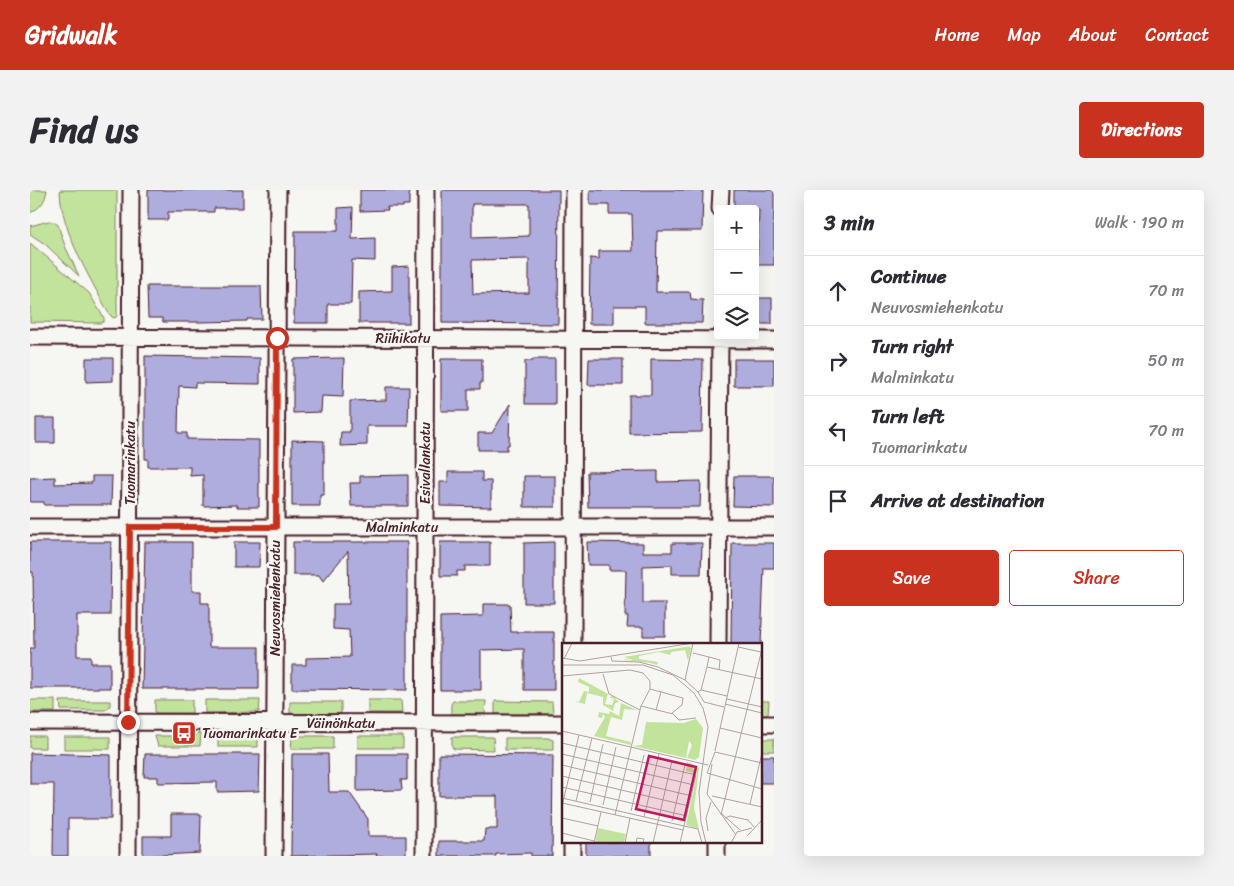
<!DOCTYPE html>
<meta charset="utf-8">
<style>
body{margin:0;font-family:Sriracha,sans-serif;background:#f2f2f3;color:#2b2b33}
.controls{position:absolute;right:15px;top:15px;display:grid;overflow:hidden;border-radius:5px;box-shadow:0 5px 20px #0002}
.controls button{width:45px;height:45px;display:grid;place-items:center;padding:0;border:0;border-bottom:1px solid #e1e1e2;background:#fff;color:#2b2b33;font:25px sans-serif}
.stop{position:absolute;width:15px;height:15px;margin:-11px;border:4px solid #c8321e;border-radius:50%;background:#fff}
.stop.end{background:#c8321e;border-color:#fff;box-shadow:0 1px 5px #0008}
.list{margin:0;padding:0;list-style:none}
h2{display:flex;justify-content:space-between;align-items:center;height:65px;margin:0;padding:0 20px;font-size:21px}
h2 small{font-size:16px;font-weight:400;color:#7c7c81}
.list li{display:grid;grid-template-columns:32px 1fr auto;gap:15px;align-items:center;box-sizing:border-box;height:70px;padding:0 20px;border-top:1px solid #e1e1e2}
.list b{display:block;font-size:19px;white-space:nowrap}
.list p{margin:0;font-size:16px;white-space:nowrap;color:#7c7c81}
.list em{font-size:16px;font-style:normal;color:#7c7c81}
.actions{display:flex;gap:10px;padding:15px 20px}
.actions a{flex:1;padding:11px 0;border:1px solid #c8321e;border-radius:5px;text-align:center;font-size:18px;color:#c8321e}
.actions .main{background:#c8321e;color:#fff}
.icon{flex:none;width:28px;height:28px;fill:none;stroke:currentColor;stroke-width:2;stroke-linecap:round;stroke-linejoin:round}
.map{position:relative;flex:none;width:744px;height:666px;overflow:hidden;border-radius:5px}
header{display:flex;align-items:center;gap:30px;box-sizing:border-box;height:70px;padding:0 25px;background:#c8321e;color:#fff}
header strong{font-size:24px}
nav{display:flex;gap:28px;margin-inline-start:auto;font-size:18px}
.intro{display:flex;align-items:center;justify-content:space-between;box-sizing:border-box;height:120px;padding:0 30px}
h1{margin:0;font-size:35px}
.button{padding:12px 22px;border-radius:5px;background:#c8321e;color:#fff;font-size:18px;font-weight:700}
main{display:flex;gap:30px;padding:0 30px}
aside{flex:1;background:#fff;border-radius:5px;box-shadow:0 5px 20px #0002}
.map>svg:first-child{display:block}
</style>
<header>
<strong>Gridwalk</strong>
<nav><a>Home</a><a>Map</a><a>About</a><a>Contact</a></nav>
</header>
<div class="intro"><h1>Find us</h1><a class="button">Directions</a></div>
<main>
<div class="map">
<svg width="744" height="666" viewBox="0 0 744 666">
<rect width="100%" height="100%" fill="#f6f6f2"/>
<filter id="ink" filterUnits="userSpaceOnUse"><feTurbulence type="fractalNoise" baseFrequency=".02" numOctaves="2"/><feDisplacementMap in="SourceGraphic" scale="10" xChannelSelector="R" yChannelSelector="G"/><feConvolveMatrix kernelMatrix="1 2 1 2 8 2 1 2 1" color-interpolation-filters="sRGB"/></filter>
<g filter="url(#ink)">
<!-- green -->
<path fill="#c2e39c" stroke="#868164" d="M 0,0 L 17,0 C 15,12 11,17 0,23 Z
M 30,0 L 87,0 L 87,126 L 85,128 L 82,127 L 78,122 C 59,86 31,41 30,0 Z
M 19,31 L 24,32 L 28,35 L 35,56 L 49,86 L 15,54 L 0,44 L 0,36 Z
M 0,53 L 59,103 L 74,128 L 74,131 L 71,133 L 0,132 Z
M 0,510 L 25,510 L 25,522 L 0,522 Z
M 125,510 L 162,510 L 162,523 L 125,523 Z
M 175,510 L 230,510 L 229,522 L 175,523 Z
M 338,510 L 371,510 L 372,523 L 338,523 Z
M 30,511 L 80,511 L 80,516 L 75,520 L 31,520 Z
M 423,511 L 456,511 L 455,524 L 421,524 L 421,514 Z
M 465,511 L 522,512 L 523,524 L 465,524 Z
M 730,511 L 739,511 L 738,525 L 730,525 Z
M 260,512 L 311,512 L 311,524 L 265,524 L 260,523 Z
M 168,543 L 171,543 L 170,556 L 128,556 L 125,546 L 166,546 Z
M 188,543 L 228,544 L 228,557 L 188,557 Z
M 0,546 L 15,546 L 15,558 L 0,558 Z
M 270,546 L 303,546 L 303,559 L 261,559 L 262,547 Z
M 328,546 L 373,546 L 373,558 L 328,558 Z
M 34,547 L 80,547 L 80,559 L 34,559 Z
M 422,547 L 463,547 L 464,560 L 424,559 L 422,557 Z
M 475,548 L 518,548 L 523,550 L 523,560 L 475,560 Z
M 730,549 L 744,549 L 744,561 L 730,561 Z"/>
<!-- building -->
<path fill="#afacde" stroke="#4a1f2b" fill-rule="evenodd" d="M 118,0 L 213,0 L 213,18 L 184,18 L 184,22 L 138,22 L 138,30 L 118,30 Z
M 330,0 L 379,0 L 379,15 L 373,15 L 373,17 L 357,17 L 358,20 L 330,21 Z
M 412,0 L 529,0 L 528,134 L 412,133 ZM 442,14 L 499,14 L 499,46 L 442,48 ZM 499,69 L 499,103 L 443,104 L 442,70 Z
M 560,0 L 673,0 L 672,41 L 627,41 L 626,102 L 660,102 L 661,109 L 673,110 L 672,133 L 615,133 L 615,116 L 584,116 L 584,134 L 559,134 L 560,68 L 569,69 L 569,61 L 603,61 L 602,24 L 579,24 L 579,15 L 560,15 Z
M 704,0 L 744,0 L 744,75 L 727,75 L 729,20 L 704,19 Z
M 323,17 L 322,49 L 345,48 L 345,71 L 322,70 L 321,114 L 298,114 L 298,133 L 264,133 L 265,41 L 308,41 L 308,18 Z
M 379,76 L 379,133 L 329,133 L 329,102 L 362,101 L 362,77 Z
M 117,96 L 231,96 L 232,129 L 217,129 L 217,131 L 169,132 L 133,132 L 132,128 L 118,128 Z
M 725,108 L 742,108 L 742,134 L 725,134 Z
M 115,166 L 230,168 L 230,194 L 165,193 L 165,197 L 149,196 L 148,243 L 157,243 L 157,249 L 229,250 L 229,317 L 207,317 L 207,315 L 173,316 L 173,285 L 160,286 L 160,277 L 118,277 L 118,269 L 115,269 Z
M 56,168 L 83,168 L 83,191 L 56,192 Z
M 314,168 L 313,207 L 292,206 L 291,222 L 263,223 L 263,169 Z
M 411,169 L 452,169 L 452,193 L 450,193 L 450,199 L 438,199 L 438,221 L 411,221 Z
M 503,169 L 525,169 L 525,214 L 495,214 L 495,171 L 503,171 Z
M 559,169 L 593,169 L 593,195 L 558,195 Z
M 621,169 L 673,170 L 672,242 L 599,243 L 599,205 L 621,205 Z
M 704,169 L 744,169 L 744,196 L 704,196 Z
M 356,197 L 379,197 L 378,236 L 337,236 L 337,255 L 310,256 L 311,242 L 320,242 L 320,211 L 356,210 Z
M 480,214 L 479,255 L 477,255 L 477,260 L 448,260 L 448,243 L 462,243 Z
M 6,228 L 25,228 L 25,253 L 6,253 Z
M 262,250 L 294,251 L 294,305 L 290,305 L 290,316 L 262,316 Z
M 628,281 L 628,292 L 671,291 L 670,317 L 558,317 L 557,282 Z
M 418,282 L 452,282 L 452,291 L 461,291 L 461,317 L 410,316 L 410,292 L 418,292 Z
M 378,285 L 378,316 L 321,316 L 320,293 L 330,293 L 330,286 Z
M 62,286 L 82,286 L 81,315 L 14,315 L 14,312 L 0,312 L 0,288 L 25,287 L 25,294 L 62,293 Z
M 494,286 L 525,286 L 525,317 L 494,317 Z
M 704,286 L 744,286 L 744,317 L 703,316 Z
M 0,352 L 81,352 L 80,425 L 47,425 L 47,466 L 61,466 L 61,473 L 80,473 L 80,498 L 0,498 L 0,458 L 4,458 L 3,382 L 0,382 Z
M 115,352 L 162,352 L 162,401 L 171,401 L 171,413 L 179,413 L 179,457 L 229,457 L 229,499 L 112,499 Z
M 204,352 L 230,352 L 229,377 L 204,377 Z
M 263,352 L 377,352 L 377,500 L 262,499 L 262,475 L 276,475 L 276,468 L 320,467 L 319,440 L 303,439 L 303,414 L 319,414 L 318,361 L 293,391 L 289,385 L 263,385 Z
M 410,352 L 460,352 L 460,376 L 435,376 L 435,381 L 427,381 L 427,386 L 410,386 Z
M 524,352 L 524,413 L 494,413 L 494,353 Z
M 557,352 L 613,353 L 613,362 L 642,362 L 642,353 L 672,353 L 671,384 L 642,384 L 642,375 L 613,376 L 613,413 L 635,413 L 635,446 L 613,446 L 613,437 L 597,437 L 598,426 L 595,426 L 596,380 L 579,380 L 579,375 L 558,375 Z
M 702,353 L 744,353 L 744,378 L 734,378 L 731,455 L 701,455 Z
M 453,414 L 480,414 L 481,442 L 524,442 L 524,500 L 494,500 L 494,459 L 451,460 L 451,500 L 410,500 L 410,427 L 453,426 Z
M 0,563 L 81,565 L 81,629 L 38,629 L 38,666 L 23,666 L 24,594 L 0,594 Z
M 115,564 L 230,564 L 229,601 L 187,602 L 187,592 L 128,593 L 128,587 L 114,587 Z
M 262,564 L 298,564 L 299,602 L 319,602 L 338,629 L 338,646 L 376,646 L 376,666 L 346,666 L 347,664 L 261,666 Z
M 327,564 L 377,564 L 377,590 L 371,590 L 372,600 L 327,601 Z
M 409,564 L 523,565 L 522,666 L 501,666 L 501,663 L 466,664 L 466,666 L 409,666 L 409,651 L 454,651 L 455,639 L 467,639 L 467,606 L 409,606 Z
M 730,566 L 744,566 L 744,593 L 730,593 Z
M 141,624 L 171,624 L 170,663 L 113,666 L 113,646 L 141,646 Z
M 556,652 L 621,652 L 621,666 L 556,666 Z"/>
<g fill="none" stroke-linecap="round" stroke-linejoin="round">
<defs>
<path id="street" d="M 690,19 L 691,0
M 2,147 L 744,150
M 0,337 L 744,337
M 543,455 L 544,0
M 688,455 L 690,146
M 0,532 L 533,533
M 730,534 L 744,534
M 98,666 L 101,0
M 244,666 L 248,0
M 394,666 L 396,0
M 542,666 L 542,652
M 687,666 L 687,652"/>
</defs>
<!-- street casing -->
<use href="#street" stroke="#4a1f2b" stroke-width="19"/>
<!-- street -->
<use href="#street" stroke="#f6f6f2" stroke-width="15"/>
</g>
</g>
<g fill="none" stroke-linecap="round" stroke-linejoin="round" filter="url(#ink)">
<!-- route -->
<path stroke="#c8321e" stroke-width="6" d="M 98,532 L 100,337 L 246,337 L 247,148"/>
</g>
<!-- icons -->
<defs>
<symbol id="bus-square" viewBox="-11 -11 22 22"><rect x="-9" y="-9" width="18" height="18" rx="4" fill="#c8321e" stroke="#f6f6f2"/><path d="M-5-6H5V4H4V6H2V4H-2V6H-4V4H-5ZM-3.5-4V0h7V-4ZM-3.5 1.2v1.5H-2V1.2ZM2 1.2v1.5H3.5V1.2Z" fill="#fff"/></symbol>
</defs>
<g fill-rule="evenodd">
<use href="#bus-square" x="140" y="529" width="28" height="28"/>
</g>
<g text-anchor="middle" stroke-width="5" stroke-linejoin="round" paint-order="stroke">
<!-- street labels -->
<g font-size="14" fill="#4a1f2b" stroke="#f6f6f2">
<text x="373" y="153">Riihikatu</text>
<text transform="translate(100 273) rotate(-90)" y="5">Tuomarinkatu</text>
<text transform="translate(395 273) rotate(-90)" y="5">Esivallankatu</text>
<text x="372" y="342">Malminkatu</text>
<text transform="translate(245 408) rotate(-90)" y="5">Neuvosmiehenkatu</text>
<text x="311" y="538">Väinönkatu</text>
</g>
<!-- poi labels -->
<g font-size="14" fill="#4a1f2b" stroke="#f6f6f2" text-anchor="start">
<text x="172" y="548">Tuomarinkatu E</text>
</g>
</g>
<!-- overview -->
<g transform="translate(532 453)">
<rect width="200" height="200" fill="#f6f6f2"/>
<path d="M 129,3 L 127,4 L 129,5 L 126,18 L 123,7 L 109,9 L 108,12 L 97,9 L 77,13 L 77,16 L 96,19 L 95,22 L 85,19 L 88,20 L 63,17 L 61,16 L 71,17 L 62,14 ZM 17,35 L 46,51 L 43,61 L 50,62 L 52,56 L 47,54 L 51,53 L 57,59 L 53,60 L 51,68 L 41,62 L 41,54 L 25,50 L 23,61 L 11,58 L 17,59 L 22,48 L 27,49 L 27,44 L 16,39 ZM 59,60 L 75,67 L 62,66 L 60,77 L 49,74 L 44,93 L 69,99 L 69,102 L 32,93 L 43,74 L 41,71 L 40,75 L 36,74 L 37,69 L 47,71 L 48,68 L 57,73 ZM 134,76 L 141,85 L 137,114 L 133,117 L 125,115 L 130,102 L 127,98 L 124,115 L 71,103 L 80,102 L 84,79 L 122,80 ZM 125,119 L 131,121 L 131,126 L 137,125 L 132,165 L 137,186 L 124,182 L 135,131 L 124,128 ZM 36,185 L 64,191 L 62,200 L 33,200 Z" fill="#c2e39c"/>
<path fill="none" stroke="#b1a0a2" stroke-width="1" d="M 176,4 L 199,9M 131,10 L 147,14M 49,14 L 50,18 L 77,19 L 96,24 L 123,37 L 136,49 L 139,47 L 165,53M 0,15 L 18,18 L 131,0M 2,16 L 10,0M 0,22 L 81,22 L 111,32 L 132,50 L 141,65 L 146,84 L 137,149 L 139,179 L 144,200M 157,27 L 158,17 L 147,14 L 145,24 L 200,36M 41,31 L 47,51 L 78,67M 0,33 L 68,27 L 81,30 L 88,38 L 88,46 L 79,63 L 53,172M 123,37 L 131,0M 88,46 L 121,55 L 120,62 L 110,70M 139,47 L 145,24M 136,49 L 142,59 L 162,64M 165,56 L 200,64M 163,61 L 200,70M 79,63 L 111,71 L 117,77 L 134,75M 94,67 L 99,49M 158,85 L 200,95M 0,88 L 146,122M 0,100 L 134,132 L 118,200M 153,108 L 177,0M 0,111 L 132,142M 200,120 L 153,109 L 145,130 L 200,146M 150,121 L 145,151 L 174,192M 0,122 L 130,153M 0,133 L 127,163M 0,144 L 125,173M 150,153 L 200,164M 0,155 L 122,183M 14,158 L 30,95M 28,159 L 41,101M 0,160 L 121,187M 188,161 L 200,110M 41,162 L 54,104M 0,163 L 17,92M 69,168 L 82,112M 160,171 L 178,187M 159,172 L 200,6M 82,174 L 97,111M 0,175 L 36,183M 163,175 L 168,173 L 186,177 L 192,184M 110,178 L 123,122M 122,183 L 136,186 L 140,200M 146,188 L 144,175 L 149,159M 0,190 L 32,198M 185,193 L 200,177M 32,200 L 39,169M 63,200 L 68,175M 74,200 L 75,195 L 82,196 L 81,200M 91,200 L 110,118M 169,200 L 175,189 L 190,185"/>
<path fill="#c2185b" fill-opacity="0.15" stroke="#c2185b" stroke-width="2.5" d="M 87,113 L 134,124 L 122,177 L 74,166 Z"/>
<rect width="200" height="200" fill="none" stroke="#4a1f2b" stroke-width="2.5"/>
</g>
</svg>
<div class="controls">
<button>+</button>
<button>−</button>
<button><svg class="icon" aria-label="layers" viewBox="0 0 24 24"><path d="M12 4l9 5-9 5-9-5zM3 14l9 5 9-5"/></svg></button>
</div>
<div class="stop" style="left:247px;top:148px"></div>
<div class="stop end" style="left:98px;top:532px"></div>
</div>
<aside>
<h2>3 min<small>Walk · 190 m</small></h2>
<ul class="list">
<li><svg class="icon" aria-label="ahead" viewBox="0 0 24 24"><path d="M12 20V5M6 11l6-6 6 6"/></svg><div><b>Continue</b><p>Neuvosmiehenkatu</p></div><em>70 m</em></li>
<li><svg class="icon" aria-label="right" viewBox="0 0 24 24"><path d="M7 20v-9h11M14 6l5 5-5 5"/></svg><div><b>Turn right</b><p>Malminkatu</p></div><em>50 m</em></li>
<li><svg class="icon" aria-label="left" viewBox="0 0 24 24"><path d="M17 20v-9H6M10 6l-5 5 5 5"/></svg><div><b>Turn left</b><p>Tuomarinkatu</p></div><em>70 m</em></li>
<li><svg class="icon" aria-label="arrive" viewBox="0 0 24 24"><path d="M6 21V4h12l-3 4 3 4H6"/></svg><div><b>Arrive at destination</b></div></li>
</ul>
<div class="actions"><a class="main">Save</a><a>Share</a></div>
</aside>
</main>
